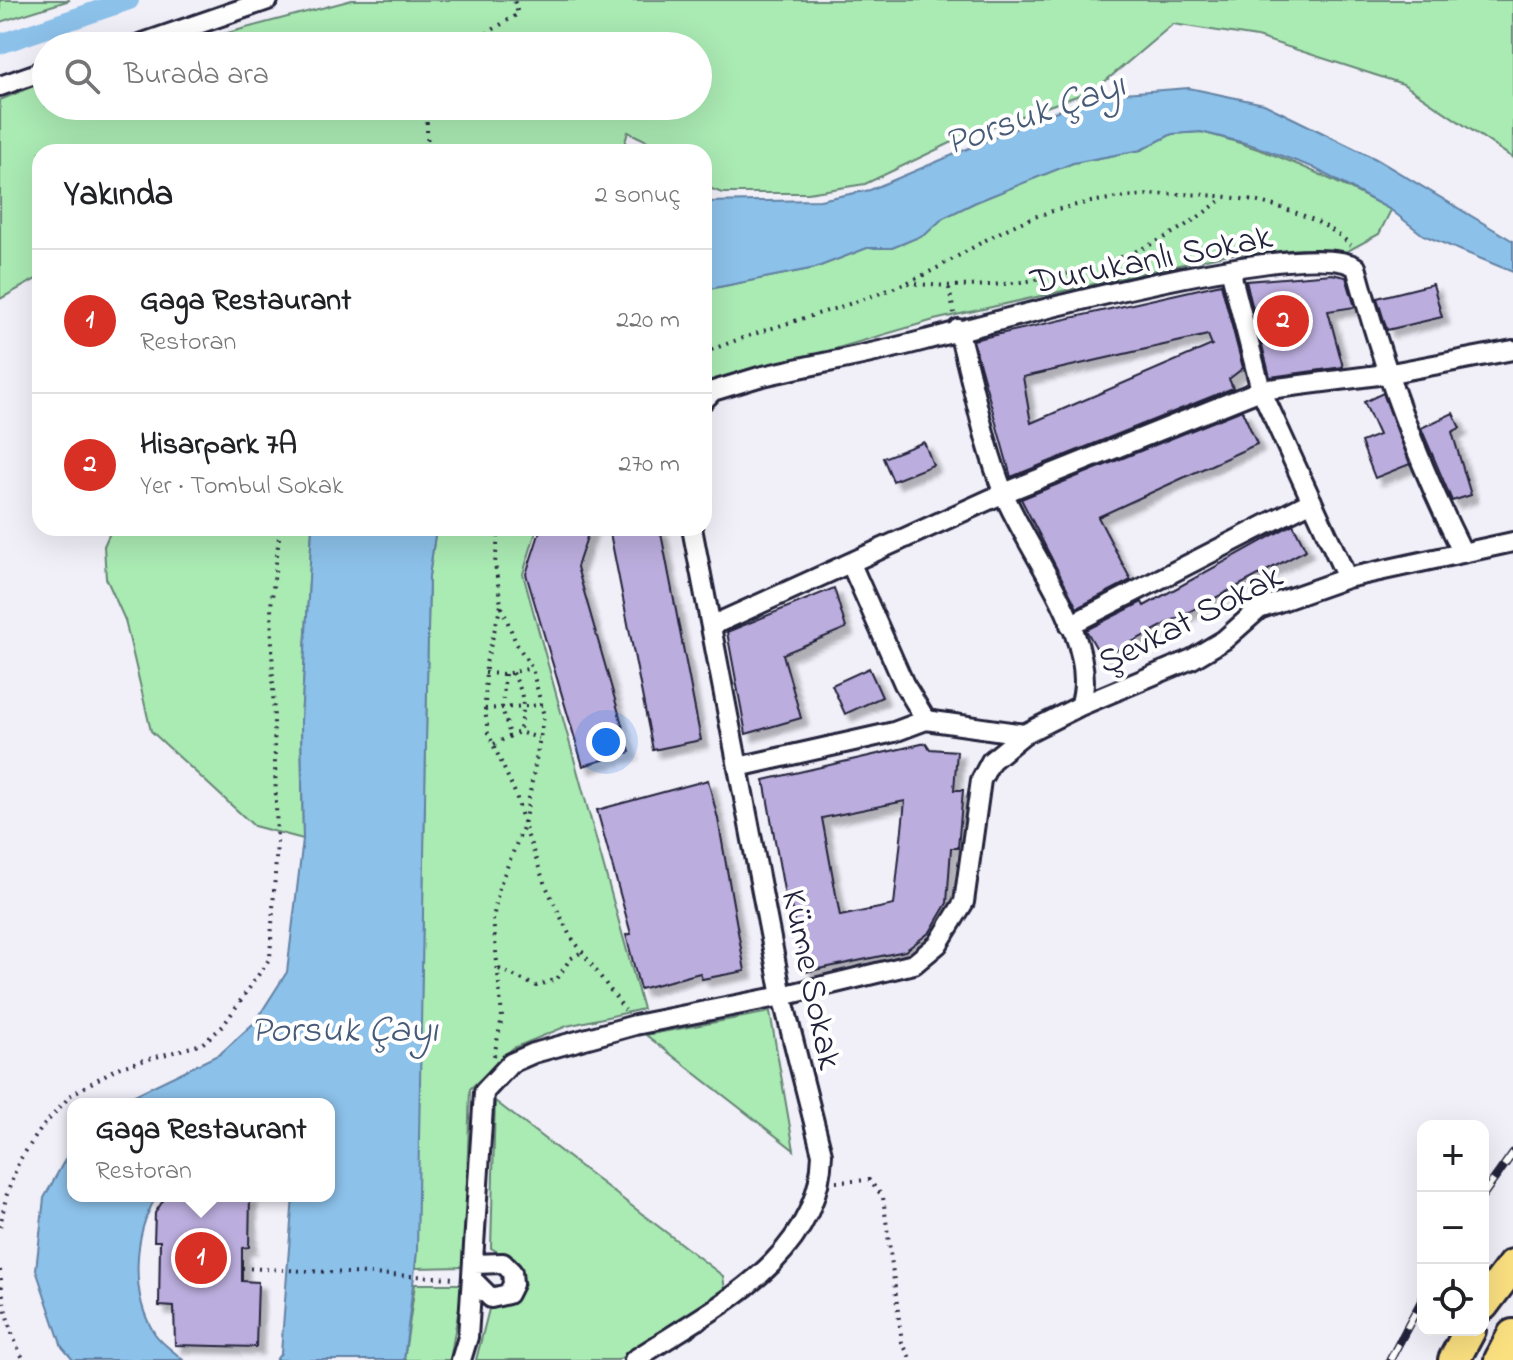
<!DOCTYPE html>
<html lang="tr">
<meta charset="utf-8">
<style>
body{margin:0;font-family:"Indie Flower",sans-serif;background:#f2f2f2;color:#202124}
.controls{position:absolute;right:24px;bottom:24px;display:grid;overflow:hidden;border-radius:16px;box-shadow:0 8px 32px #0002}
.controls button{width:72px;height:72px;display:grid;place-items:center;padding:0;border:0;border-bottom:2px solid #e0e0e0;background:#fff;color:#202124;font:40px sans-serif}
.you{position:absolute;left:606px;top:742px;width:28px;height:28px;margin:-20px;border:6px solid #fff;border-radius:50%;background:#1a73e8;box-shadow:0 0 0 12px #1a73e833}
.badge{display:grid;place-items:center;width:52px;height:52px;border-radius:50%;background:#d93025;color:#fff;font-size:26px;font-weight:700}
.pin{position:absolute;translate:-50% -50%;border:4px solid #fff;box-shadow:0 2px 8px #0006}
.popup{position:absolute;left:67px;top:1098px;width:268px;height:104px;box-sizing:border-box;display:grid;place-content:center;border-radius:16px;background:#fff;filter:drop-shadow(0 2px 6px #0005);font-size:26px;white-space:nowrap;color:#757577}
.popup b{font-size:30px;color:#202124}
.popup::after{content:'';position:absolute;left:50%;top:100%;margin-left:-16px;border:16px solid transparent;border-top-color:#fff}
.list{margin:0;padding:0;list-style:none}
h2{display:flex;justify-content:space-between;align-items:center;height:104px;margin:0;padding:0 32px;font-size:34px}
h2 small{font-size:26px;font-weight:400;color:#757577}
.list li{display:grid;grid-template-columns:52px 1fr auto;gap:24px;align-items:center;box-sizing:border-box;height:144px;padding:0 32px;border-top:2px solid #e0e0e0}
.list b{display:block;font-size:30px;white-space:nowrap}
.list p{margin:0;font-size:26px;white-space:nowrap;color:#757577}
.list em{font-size:26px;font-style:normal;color:#757577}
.icon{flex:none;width:44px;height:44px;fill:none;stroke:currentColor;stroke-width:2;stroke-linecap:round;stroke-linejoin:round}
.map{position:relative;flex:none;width:1513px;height:1360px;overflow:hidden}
.search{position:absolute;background:#fff;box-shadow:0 8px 32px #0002;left:32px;top:32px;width:680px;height:88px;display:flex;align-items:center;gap:20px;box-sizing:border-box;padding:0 28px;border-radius:44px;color:#757577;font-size:30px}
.panel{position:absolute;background:#fff;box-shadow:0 8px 32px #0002;left:32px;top:144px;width:680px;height:392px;border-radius:24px}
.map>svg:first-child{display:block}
</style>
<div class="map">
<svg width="1513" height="1360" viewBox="0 0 1513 1360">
<defs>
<filter id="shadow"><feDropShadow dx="7" dy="7" stdDeviation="2" flood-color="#0004"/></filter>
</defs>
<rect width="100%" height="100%" fill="#f1eff8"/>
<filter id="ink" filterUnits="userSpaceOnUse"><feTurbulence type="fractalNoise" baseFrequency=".0125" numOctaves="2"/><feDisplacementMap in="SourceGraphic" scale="16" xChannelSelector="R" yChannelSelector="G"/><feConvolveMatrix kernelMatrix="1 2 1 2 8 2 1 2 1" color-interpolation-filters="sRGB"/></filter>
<g filter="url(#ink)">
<!-- green -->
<path fill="#aaeab3" stroke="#668677" stroke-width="2" d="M 0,0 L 70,0 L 0,22 Z
M 352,0 L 1513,0 L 1513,158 L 1403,84 L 1257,37 L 1173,24 L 1096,89 L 963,137 L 865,184 L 808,193 L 722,193 L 704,186 L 704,152 L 663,152 L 660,147 L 628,132 L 622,152 L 40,152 L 40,277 L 0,299 L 0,100 L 43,82 L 46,81 L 46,106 L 698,106 L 698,46 L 178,46 Z
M 1201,132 C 1270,149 1329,177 1391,210 L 1379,234 L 1346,252 L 1228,254 L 934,320 L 704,387 L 704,290 L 815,268 L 867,248 L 892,248 L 926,234 L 943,218 L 976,202 L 1073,163 L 1141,150 L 1172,134 Z
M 112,528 L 312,528 L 301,721 L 303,839 L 254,826 L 151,731 L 125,620 L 106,578 L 104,546 Z
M 436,528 L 537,528 L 523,574 L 643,1009 L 567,1026 L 513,1048 L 470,1089 L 464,1267 L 416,1268 L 429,576 Z
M 770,1012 L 794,1150 L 646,1035 Z
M 495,1101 L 723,1276 L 725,1290 L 618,1360 L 476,1360 L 489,1309 L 510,1304 L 525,1285 L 520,1265 L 491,1248 Z
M 415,1284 L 463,1284 L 450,1360 L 404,1360 Z"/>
<!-- water -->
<path fill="#8cc1e9" stroke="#6281a3" stroke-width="2" d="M 1189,88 L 1264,104 L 1376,159 L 1513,241 L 1513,272 L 1423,235 L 1391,210 L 1312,167 L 1249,144 L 1201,132 L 1172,134 L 1141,150 L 1073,163 L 976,202 L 943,218 L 926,234 L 892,248 L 867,248 L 815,268 L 704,290 L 704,202 L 820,200 L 870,190 L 1071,105 L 1123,93 Z
M 312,528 L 436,528 L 429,576 L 417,1251 L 404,1360 L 276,1360 L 281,1353 L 293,1196 L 329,1196 L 329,1104 L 116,1104 L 220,1054 L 255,1022 L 287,972 L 303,839 L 301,721 Z
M 73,1145 L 73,1196 L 157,1196 C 133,1233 130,1296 155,1334 C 162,1344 175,1352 183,1360 L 73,1360 L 62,1347 L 36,1270 L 44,1198 Z"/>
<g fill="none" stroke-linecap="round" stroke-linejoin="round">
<!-- canal -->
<path stroke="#8cc1e9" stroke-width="20" d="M 0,44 L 129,0"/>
</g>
<!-- building -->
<path fill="#bbaddd" stroke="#22223b" stroke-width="2" fill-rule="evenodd" filter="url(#shadow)" d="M 1332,274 L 1346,277 L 1355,307 L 1328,311 L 1343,367 L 1270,377 L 1246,281 Z
M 1221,284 L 1243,368 L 1229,379 L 1233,388 L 1011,477 L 973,340 ZM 1208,335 L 1212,345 L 1031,423 L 1023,377 Z
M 1433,284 L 1442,317 L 1387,330 L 1377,298 Z
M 1383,393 L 1410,464 L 1375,478 L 1361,442 L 1379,435 L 1364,402 Z
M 1242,410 L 1257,444 L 1098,517 L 1131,580 L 1077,608 L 1021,499 Z
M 1453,413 L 1460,428 L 1452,432 L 1471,495 L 1452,501 L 1421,428 Z
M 924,442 L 933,465 L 893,481 L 883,458 Z
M 1293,524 L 1306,550 L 1102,658 L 1086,630 L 1142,602 L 1144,606 Z
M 541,528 L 590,528 L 577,567 L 630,752 L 583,766 L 526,574 Z
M 609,528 L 660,528 L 701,740 L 653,750 Z
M 834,588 L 846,628 L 783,654 L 801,718 L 746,734 L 727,632 Z
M 869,668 L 882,697 L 845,714 L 832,685 Z
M 926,743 L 930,749 L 957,751 L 954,790 L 963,790 L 958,848 L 951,848 L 947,903 L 930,932 L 905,951 L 805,972 L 791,906 L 787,907 L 764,780 ZM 905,801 L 894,905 L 840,916 L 822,818 Z
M 708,780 L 718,819 L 745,971 L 702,979 L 700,973 L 640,989 L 626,935 L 631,934 L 597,810 Z
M 166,1196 L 250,1196 L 249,1247 L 242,1248 L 242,1281 L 258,1282 L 256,1347 L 175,1345 L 174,1307 L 159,1306 L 160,1241 L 154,1241 L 155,1213 Z"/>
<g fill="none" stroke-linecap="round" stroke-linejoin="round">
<defs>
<path id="minor" d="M 134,46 L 268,0
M 0,86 L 46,70
M 1230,269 L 1261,390 L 1347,578
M 958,329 C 973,383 983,442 1004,494 C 1028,553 1102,642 1080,706
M 704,400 L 713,391 L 759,377 C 814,364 870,355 925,340 C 994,322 1306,235 1356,267 C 1384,369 1415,457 1462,551
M 851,564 L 904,684 L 926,720 L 1024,734
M 1070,625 L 1312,501
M 711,626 L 1004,493 L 1261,390 L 1386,374 L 1513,350
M 738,767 L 894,732 L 926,720
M 473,1280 L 491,1298 L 508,1294 L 513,1284 L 512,1272 L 503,1263 L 474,1264
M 461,1360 L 468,1337 L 484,1092 L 511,1063 L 534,1053 L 635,1025 L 782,996 L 914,964 L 938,944 L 964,902 L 981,780 L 991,761 L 1024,734 L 1080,706 L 1192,659 L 1224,640 L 1259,609 L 1347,578 L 1513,542
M 634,1360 C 713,1308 819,1261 822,1154 L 782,996 L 692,528"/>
<path id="trunk" d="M 1483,1305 L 1513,1265
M 1454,1360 L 1470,1330
M 1500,1360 L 1513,1335"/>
</defs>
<!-- minor casing -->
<use href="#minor" stroke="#22223b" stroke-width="24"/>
<!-- trunk casing -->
<use href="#trunk" stroke="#22223b" stroke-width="36"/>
<!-- path -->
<path stroke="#22223b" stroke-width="4" stroke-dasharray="2 6" stroke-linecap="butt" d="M 466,46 L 518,14 L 514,0
M 426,106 L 428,152
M 908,283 C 1016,295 1138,270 1223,198
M 949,288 L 954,313
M 704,353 C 769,325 840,311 906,283 C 947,266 983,238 1024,221 C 1111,185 1279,178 1351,245
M 499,528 L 495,563 L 501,605 L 516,643 L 532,668 L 544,716 L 524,825 L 544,882 L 569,934 L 625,1010
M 485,673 L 505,674 L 532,668
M 512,673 C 525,692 525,711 519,732
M 505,674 L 502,708 L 510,735
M 485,709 L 542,705
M 494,744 L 519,732 L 539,738
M 499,969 L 536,986 L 557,979 L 570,959 L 582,952
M 494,1056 L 502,1017 L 493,919 L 499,887 L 524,825 L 516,795 L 488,733 L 485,709 L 486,663 L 501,605
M 836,1182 L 869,1180 L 883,1197 L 902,1342 L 911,1360
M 0,1227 L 6,1197 L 19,1161 L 43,1126 L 71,1095 L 117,1068 L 202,1044 L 223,1026 L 270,958 L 277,842 L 271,606 L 280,528
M 242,1268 L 455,1278
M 0,1270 C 3,1303 8,1331 24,1360"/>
<!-- minor -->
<use href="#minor" stroke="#fff" stroke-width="18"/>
<!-- trunk -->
<use href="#trunk" stroke="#fbe080" stroke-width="30"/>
<defs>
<path id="rail" d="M 1483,1195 L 1513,1153
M 1390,1360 L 1423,1298"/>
</defs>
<!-- rail casing -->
<use href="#rail" stroke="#22223b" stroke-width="9"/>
<!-- rail -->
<use href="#rail" stroke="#fff" stroke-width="6" stroke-dasharray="18" stroke-linecap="butt"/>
</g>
</g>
<g text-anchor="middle" stroke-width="8" stroke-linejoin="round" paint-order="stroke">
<!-- street labels -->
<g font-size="36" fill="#22223b" stroke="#fff">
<text transform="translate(1151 257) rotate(-11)" y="13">Durukanlı Sokak</text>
<text transform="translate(1189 617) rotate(-27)" y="13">Şevkat Sokak</text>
<text transform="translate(814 979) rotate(78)" y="13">Küme Sokak</text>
</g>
<!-- water labels -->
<g font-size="38" font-style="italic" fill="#475a78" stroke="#fff">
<text transform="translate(1034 112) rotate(-19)" y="13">Porsuk Çayı</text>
<text x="344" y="1041">Porsuk Çayı</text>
</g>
</g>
</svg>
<div class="controls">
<button>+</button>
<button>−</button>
<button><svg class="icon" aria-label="locate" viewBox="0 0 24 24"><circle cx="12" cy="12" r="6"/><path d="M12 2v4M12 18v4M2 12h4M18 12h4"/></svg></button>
</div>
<div class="you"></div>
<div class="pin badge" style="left:201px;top:1258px">1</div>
<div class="popup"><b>Gaga Restaurant</b>Restoran</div>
<div class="pin badge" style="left:1283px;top:321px">2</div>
<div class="search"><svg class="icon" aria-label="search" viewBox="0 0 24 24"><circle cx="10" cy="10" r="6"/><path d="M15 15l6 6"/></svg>Burada ara</div>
<section class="panel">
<h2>Yakında<small>2 sonuç</small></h2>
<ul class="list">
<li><span class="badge">1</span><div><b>Gaga Restaurant</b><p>Restoran</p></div><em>220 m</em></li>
<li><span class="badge">2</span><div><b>Hisarpark 7A</b><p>Yer · Tombul Sokak</p></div><em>270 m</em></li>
</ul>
</section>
</div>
